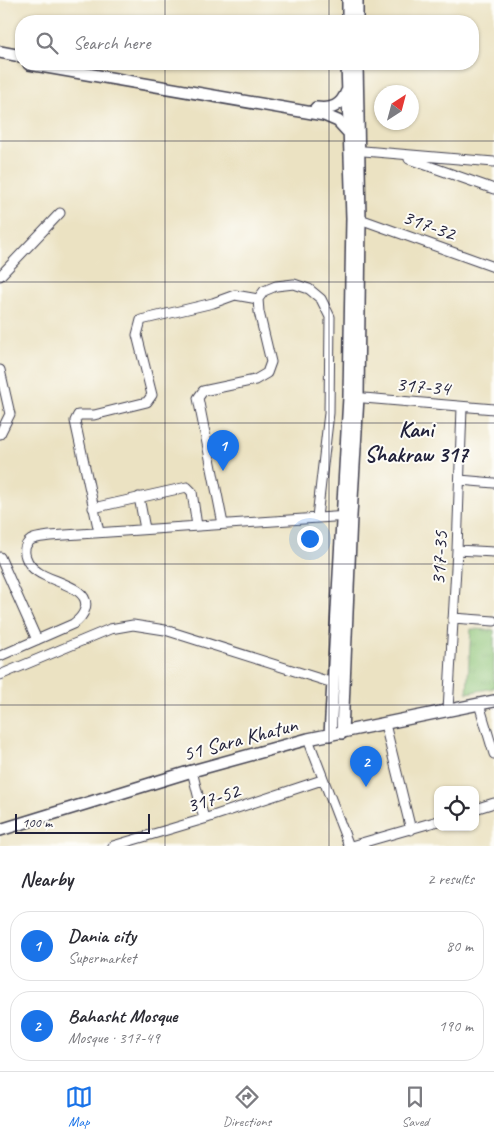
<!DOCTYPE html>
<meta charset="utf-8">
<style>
body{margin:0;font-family:Caveat,sans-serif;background:#f7f7f7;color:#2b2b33}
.controls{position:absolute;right:15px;bottom:15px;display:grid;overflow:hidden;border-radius:10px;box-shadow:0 1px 4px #0004}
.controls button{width:45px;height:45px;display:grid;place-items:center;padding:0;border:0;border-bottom:1px solid #e1e1e2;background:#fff;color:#2b2b33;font:25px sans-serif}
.compass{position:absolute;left:374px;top:85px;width:45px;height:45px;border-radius:50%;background:#fff;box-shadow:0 1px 4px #0004;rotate:36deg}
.scale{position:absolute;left:15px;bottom:12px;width:135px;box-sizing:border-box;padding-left:5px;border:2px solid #22223b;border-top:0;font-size:14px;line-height:18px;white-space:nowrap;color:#22223b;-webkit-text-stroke:4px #fdfcf7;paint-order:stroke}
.you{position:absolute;left:309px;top:538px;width:18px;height:18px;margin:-12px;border:4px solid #fff;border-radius:50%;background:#1a73e8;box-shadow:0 0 0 8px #1a73e833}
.badge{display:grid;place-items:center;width:32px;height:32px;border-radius:50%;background:#1a73e8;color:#fff;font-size:16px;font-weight:700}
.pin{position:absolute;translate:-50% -41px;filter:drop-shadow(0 1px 2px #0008)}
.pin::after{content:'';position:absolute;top:26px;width:18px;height:15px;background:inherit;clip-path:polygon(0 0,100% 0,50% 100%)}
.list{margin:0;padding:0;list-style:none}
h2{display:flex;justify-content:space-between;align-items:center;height:65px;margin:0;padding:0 20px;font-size:21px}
h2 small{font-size:16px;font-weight:400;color:#7c7c81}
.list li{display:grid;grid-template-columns:32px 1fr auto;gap:15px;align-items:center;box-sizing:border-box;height:70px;margin:0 10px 10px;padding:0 10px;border:1px solid #e1e1e2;border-radius:20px}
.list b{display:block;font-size:19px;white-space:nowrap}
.list p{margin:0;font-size:16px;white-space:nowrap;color:#7c7c81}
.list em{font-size:16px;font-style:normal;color:#7c7c81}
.icon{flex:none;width:28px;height:28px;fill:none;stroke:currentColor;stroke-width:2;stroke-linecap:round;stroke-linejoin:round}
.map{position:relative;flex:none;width:494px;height:846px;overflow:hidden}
.search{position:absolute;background:#fff;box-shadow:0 1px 4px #0004;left:15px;right:15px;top:15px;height:55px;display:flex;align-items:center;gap:12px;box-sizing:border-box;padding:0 18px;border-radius:20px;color:#7c7c81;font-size:19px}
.sheet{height:225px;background:#fff}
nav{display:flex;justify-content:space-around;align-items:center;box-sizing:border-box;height:70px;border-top:1px solid #e1e1e2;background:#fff;font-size:14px;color:#7c7c81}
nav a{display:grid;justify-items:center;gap:2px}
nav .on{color:#1a73e8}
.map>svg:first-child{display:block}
</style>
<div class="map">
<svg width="494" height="846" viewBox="0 0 494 846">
<defs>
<pattern id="park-tufts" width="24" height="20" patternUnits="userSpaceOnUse" patternTransform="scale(1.25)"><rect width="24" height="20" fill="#8cc376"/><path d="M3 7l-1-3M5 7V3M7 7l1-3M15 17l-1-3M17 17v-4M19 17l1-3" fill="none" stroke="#78a767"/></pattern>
</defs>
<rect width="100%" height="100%" fill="#fdfcf7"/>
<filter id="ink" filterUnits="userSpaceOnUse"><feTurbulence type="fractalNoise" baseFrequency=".02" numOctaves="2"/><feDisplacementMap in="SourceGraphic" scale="10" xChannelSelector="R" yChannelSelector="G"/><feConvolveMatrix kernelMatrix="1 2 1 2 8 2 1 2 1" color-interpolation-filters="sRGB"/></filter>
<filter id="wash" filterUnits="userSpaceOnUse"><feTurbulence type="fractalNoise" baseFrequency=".0096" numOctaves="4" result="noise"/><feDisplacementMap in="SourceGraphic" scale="20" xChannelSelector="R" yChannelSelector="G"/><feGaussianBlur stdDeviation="1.12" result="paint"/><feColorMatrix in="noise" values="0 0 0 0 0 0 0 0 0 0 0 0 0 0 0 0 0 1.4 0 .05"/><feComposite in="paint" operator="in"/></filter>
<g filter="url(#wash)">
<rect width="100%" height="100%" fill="#ebe2c2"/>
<!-- park -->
<path fill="url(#park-tufts)" stroke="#577258" d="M 471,629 L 494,630 L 494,688 L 467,693 Z"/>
</g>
<g filter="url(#ink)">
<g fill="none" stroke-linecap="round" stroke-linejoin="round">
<defs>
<path id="minor" d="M 352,150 L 494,162
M 409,159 L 494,189
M 354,218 L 360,219 L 494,267
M 0,276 L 60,213
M 0,370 L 10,414 L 0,434
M 352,397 L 494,409
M 460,480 L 494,483
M 139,497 L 145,529
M 93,508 L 187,487 L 192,492 L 197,526
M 223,524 L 198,398 L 203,391 L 255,380 L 267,373 L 271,362 L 259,312 L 258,299 L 264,291 L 276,286 L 294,284 L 309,289 L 321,299 L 330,317 L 329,413 L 317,517
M 99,532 L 75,421 L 78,415 L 94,415 L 147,402 L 152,395 L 137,335 L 141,320 L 213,303 L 235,295 L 258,299
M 457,550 L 494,552
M 0,557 L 37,640
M 453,618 L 494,621
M 0,656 L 73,624 C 79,620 83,616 85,609 C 92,587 51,582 38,572 C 28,566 18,549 31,540 C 36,537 44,537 50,536 L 348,516
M 0,675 L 110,629 L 133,625 L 165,630 L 333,683
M 479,704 L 494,754
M 448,710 L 457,550 L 462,407
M 385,724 L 411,830
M 308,739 L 349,846
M 192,771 L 204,819
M 475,809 L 494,803
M 113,846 L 204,819 L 322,780
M 351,846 L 438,821"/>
<path id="tertiary" d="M 348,21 L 348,0
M 357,21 L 357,0
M 0,52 L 21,56
M 29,64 L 324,115 L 338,121 L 349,133
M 316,108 C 332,110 341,106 347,91
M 342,733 L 351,516 L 358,397 L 360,219 L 357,64
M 330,735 L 349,397 L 352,218 L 347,64
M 0,830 L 192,771 L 308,739 L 494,701"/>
</defs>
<!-- minor casing -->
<use href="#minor" stroke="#403f4f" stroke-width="11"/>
<!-- tertiary casing -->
<use href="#tertiary" stroke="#403f4f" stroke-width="14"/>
<!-- minor -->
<use href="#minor" stroke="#fff" stroke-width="9"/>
<!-- tertiary -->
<use href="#tertiary" stroke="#fff" stroke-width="11"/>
</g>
</g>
<!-- grid -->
<path fill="none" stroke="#22223b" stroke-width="1" stroke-opacity="0.55" d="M 165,0 L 165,21M 329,0 L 329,21M 165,64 L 165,846M 329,64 L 329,846M 0,141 L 494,141M 0,282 L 494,282M 0,423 L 494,423M 0,564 L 494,564M 0,705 L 494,705"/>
<g text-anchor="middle" stroke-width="4" stroke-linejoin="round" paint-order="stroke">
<!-- street labels -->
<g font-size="21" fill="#22223b" stroke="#fdfcf7">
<text transform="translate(429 225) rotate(20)" y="7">317-32</text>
<text transform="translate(423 386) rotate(5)" y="7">317-34</text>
<text transform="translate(439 558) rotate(-87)" y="7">317-35</text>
<text transform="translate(240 739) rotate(-15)" y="7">51 Sara Khatun</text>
<text transform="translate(213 798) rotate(-18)" y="7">317-52</text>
</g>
<!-- neighbourhood labels -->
<g font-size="22" font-weight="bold" fill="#22223b" stroke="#fdfcf7">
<text x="416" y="437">Kani<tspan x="416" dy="25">Shakraw 317</tspan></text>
</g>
</g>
</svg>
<div class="controls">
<button><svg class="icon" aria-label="locate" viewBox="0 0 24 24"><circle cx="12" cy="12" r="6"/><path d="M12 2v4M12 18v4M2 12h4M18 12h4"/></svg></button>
</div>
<svg class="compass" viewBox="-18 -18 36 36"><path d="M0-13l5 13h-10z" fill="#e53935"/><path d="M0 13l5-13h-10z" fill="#7c7c81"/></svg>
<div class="scale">100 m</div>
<div class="you"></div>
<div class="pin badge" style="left:223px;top:471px">1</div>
<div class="pin badge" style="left:366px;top:787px">2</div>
<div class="search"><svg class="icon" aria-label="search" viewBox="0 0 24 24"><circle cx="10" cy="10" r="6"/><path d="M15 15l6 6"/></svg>Search here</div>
</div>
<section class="sheet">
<h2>Nearby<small>2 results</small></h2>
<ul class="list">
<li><span class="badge">1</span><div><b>Dania city</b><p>Supermarket</p></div><em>80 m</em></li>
<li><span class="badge">2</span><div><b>Bahasht Mosque</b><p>Mosque · 317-49</p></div><em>190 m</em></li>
</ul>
</section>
<nav>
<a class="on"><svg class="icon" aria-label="map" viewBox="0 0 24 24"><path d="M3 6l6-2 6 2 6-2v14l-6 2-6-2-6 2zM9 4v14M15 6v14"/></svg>Map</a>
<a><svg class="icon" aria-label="directions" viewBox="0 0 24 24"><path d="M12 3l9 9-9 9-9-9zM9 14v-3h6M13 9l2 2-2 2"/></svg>Directions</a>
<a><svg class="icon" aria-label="saved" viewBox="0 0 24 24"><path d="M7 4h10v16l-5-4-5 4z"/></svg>Saved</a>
</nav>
